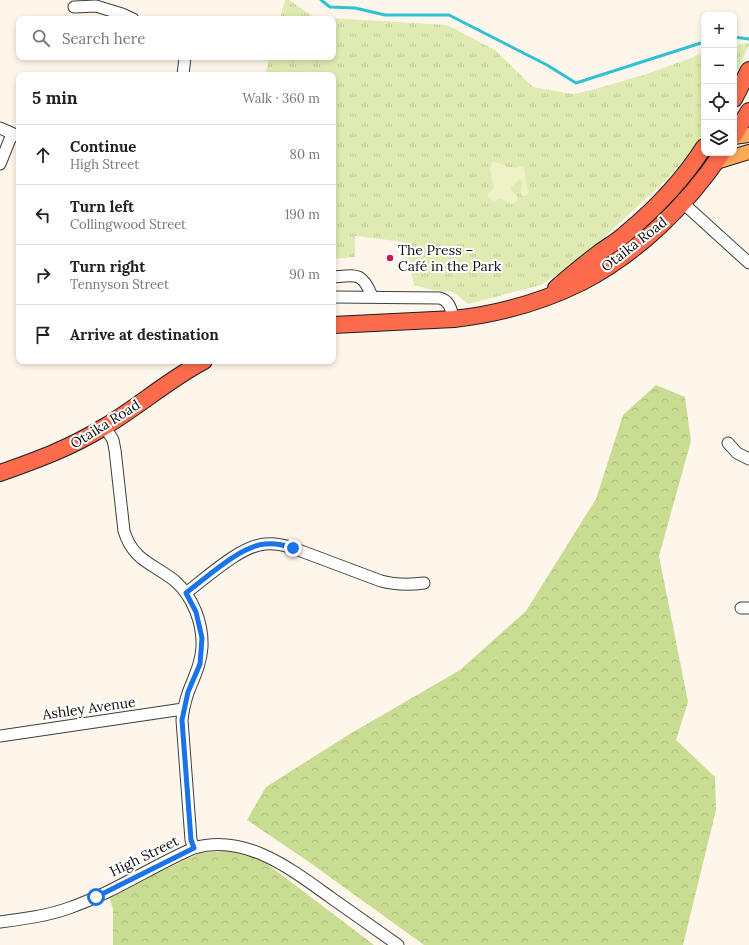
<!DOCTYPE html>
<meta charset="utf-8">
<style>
body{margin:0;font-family:Lora,serif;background:#f2f2f2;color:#222}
.controls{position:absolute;right:12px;top:12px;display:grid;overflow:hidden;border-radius:8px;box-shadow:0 2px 6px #0003}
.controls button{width:36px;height:36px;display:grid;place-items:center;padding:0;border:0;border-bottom:1px solid #e0e0e0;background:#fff;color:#222;font:20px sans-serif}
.stop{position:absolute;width:12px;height:12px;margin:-9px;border:3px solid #1a73e8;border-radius:50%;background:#fff}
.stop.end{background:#1a73e8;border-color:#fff;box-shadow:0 1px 4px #0008}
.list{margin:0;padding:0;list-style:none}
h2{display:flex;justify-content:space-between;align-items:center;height:52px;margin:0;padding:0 16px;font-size:17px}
h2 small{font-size:13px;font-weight:400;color:#767676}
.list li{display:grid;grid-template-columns:26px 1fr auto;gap:12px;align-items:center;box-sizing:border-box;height:60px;padding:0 16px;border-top:1px solid #e0e0e0}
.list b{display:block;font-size:15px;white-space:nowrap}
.list p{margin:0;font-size:13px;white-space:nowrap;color:#767676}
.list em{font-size:13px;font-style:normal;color:#767676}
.icon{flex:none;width:22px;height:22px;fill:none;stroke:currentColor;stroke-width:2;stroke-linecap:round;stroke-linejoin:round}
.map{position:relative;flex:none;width:749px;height:945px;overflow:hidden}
.search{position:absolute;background:#fff;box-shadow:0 2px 6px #0003;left:16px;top:16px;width:320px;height:44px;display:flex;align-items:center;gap:10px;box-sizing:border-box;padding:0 14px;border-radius:8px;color:#767676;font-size:15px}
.panel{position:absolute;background:#fff;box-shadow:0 2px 6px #0003;left:16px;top:72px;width:320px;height:292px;border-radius:8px}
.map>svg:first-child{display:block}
</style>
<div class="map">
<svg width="749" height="945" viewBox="0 0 749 945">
<defs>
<pattern id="forest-crowns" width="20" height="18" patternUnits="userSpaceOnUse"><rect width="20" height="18" fill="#c9dd92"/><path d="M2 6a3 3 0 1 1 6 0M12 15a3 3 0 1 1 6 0" fill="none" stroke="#abbc7d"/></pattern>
<pattern id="park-tufts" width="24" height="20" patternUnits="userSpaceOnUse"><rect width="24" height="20" fill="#e0ebb3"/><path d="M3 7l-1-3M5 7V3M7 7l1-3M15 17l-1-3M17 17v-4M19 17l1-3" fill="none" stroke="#bfc899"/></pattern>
</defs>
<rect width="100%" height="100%" fill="#fff6eb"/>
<!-- forest -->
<path fill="url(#forest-crowns)" d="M 656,385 L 685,397 L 691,441 L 659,556 L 688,702 L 676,740 L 715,777 L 716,810 L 683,945 L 424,945 L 309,862 L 247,820 L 266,787 L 348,735 L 460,670 L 526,611 L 596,499 L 623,415 Z
M 238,850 L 266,863 L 374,945 L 113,945 L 113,909 L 109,896 L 200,853 Z"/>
<!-- park -->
<path fill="url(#park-tufts)" d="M 285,0 L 289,0 L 314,17 L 447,25 L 495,50 L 533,87 L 573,94 L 592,90 L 647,74 L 704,53 L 704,135 L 670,176 L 653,192 L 587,253 L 571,266 L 541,285 L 468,304 L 453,292 L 432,290 L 414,285 L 404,242 L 355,236 L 355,257 L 333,259 L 333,75 L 265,75 L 270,57 L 333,57 L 333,19 L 280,19 Z
M 749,43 L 749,45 L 734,80 L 734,45 Z"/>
<!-- pitch -->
<path fill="#eff2c6" d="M 493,162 L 496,162 L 508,167 L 512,167 L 515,168 L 522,166 L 524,168 L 527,188 L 529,192 L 525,197 L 522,196 L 520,192 L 522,187 L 522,181 L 519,179 L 511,188 L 511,190 L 517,196 L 517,201 C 508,208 508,200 500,199 C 500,199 494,201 493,201 L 488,197 L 488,194 L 494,188 L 490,169 Z"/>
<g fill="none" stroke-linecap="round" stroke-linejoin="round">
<!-- stream -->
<path stroke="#30c1d4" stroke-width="3" d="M 321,0 L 330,7 L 355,8 L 385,15 L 449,15 L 547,65 L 576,83 L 704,42
M 734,37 L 749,39"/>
<defs>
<path id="minor" d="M 74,7 L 96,6 L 122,14 L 133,19
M 183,75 L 185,57
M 0,128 L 18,136
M 0,164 L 12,134
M 683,203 L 749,263
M 333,277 C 357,275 362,272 372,296
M 333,297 L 440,298 C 450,301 451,310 454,319
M 105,427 L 113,440 L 115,450 L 124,531 C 133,561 154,564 175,581 C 193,597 203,623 202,647 C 201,664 194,677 188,693 C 185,702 183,710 182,720 L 191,840 L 194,848
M 728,443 L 737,453 L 749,459
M 186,593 C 206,578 240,546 265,544 C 275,543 284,545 293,548 L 381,581 C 396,585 409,585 424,583
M 741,608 L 749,608
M 0,736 L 183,709
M 0,922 C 23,919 47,916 69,908 C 113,893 152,866 194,848 C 245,833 291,869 330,897 C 353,913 375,929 398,945"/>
<path id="major" d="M 734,137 L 749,135
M 716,162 L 749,152"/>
<path id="highway" d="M 734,99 L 749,70
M 734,135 L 749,111
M 556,288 C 570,276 584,264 599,253 C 607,247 616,242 624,235 C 654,210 683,180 704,147
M 333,325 L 454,319 C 498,314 542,302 582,282 C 638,253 687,205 722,153
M 0,473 C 37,460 70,448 104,427 C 138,407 168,380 204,361"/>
</defs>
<!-- minor casing -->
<use href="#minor" stroke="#3f3f3f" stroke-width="13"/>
<!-- major casing -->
<use href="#major" stroke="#1d1d1d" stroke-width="16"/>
<!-- highway casing -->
<use href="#highway" stroke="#1d1d1d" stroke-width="18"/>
<!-- minor -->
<use href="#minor" stroke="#fff" stroke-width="11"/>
<!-- major -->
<use href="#major" stroke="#ffa95b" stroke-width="14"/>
<!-- highway -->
<use href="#highway" stroke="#fc6b4c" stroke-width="16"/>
</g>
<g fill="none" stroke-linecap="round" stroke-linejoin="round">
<!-- route -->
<path stroke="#1a73e8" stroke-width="5" d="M 96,897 L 194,848 L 191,840 L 182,720 L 188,692 L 200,664 L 202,638 L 196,612 L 186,593 C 206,578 240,546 265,544 C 275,543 284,545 293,548"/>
</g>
<!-- markers -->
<circle fill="#c31d54" stroke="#fff" stroke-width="1.5" cx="390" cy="258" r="4"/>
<g text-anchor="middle" stroke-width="4" stroke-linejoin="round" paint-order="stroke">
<!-- street labels -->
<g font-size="14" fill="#0c0c0c" stroke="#fff">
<text transform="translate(634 244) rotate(-38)" y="5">Otaika Road</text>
<text transform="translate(105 424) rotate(-32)" y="5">Otaika Road</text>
<text transform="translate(89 708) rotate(-8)" y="5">Ashley Avenue</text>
<text transform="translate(144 856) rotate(-26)" y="5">High Street</text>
</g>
<!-- poi labels -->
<g font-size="14" fill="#0c0c0c" stroke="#fff" text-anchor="start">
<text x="398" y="255">The Press –<tspan x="398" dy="16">Café in the Park</tspan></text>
</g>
</g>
</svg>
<div class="controls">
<button>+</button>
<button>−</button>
<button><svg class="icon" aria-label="locate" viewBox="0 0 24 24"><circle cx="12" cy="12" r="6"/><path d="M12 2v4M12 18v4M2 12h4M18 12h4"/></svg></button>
<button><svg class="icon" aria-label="layers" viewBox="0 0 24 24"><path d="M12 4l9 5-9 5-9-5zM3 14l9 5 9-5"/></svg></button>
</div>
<div class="stop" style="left:96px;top:897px"></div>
<div class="stop end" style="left:293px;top:548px"></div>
<div class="search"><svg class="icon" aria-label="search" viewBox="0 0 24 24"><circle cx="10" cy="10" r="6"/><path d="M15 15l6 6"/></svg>Search here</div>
<section class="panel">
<h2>5 min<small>Walk · 360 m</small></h2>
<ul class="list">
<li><svg class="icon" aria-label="ahead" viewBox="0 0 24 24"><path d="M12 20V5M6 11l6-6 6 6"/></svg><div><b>Continue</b><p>High Street</p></div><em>80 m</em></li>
<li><svg class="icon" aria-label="left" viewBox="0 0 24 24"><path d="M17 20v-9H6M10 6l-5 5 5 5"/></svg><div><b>Turn left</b><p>Collingwood Street</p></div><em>190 m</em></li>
<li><svg class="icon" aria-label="right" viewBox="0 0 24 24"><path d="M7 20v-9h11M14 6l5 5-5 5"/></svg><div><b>Turn right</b><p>Tennyson Street</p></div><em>90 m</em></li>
<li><svg class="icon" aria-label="arrive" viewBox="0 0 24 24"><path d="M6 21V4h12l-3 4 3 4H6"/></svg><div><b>Arrive at destination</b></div></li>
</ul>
</section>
</div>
